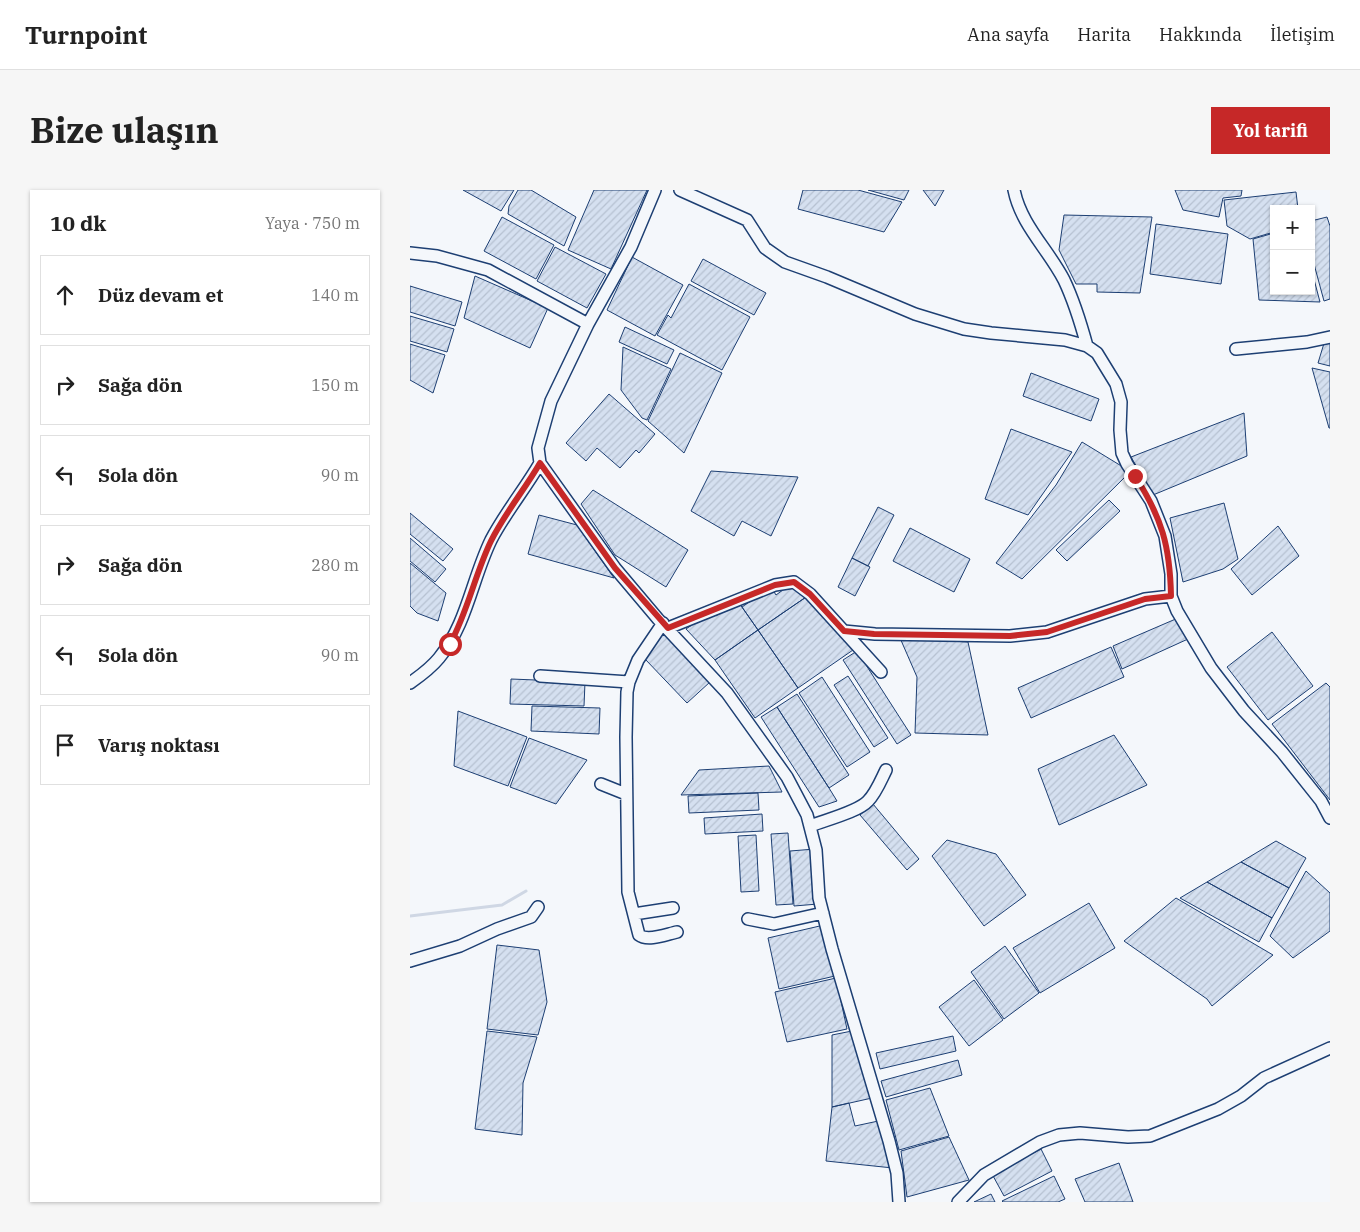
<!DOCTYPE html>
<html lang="tr">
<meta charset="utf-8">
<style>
body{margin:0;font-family:"IBM Plex Serif",serif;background:#f6f6f6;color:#222}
.controls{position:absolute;right:15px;top:15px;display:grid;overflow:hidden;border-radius:0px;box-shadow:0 1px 4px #0004}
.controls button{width:45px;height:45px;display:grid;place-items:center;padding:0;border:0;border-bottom:1px solid #e0e0e0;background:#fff;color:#222;font:25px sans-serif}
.stop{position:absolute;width:15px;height:15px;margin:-11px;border:4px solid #c62828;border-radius:50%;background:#fff}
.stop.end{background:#c62828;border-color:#fff;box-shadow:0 1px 5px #0008}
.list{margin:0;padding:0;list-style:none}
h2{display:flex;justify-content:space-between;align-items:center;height:65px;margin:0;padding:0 20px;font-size:21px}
h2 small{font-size:16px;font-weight:400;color:#767676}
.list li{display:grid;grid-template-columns:32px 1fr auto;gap:15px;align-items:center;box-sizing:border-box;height:80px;margin:0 10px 10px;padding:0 10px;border:1px solid #e0e0e0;border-radius:0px}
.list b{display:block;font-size:19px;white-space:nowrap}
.list em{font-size:16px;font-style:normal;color:#767676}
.icon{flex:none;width:28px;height:28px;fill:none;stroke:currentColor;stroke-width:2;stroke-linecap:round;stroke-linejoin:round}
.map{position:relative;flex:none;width:920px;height:1012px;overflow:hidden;border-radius:0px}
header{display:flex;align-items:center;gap:30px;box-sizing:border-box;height:70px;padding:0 25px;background:#fff;border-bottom:1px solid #e0e0e0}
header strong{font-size:24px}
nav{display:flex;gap:28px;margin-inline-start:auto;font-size:18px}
.intro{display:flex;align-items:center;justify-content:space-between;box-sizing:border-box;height:120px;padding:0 30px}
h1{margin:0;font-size:35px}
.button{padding:12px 22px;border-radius:0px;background:#c62828;color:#fff;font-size:18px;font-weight:700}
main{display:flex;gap:30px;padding:0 30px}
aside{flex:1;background:#fff;border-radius:0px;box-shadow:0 1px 4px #0004}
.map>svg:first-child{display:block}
</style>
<header>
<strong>Turnpoint</strong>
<nav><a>Ana sayfa</a><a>Harita</a><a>Hakkında</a><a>İletişim</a></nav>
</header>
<div class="intro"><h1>Bize ulaşın</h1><a class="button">Yol tarifi</a></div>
<main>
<aside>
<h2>10 dk<small>Yaya · 750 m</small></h2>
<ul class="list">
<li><svg class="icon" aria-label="ahead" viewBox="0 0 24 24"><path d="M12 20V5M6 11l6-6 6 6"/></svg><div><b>Düz devam et</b></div><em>140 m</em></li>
<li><svg class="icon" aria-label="right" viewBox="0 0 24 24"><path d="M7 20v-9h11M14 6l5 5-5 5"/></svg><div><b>Sağa dön</b></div><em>150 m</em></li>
<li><svg class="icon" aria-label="left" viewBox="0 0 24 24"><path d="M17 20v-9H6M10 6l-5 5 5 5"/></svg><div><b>Sola dön</b></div><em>90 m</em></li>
<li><svg class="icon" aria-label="right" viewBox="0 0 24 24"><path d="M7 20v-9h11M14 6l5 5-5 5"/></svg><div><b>Sağa dön</b></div><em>280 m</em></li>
<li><svg class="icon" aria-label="left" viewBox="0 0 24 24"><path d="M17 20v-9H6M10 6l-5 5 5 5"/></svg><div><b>Sola dön</b></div><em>90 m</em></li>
<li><svg class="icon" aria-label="arrive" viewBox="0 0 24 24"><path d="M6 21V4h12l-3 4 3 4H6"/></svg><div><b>Varış noktası</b></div></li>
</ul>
</aside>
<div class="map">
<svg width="920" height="1012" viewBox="0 0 920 1012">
<defs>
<pattern id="building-hatch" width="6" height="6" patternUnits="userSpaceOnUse" patternTransform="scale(1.25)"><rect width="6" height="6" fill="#d5e0f0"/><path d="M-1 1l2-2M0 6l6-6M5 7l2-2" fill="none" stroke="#b6c1d1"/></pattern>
</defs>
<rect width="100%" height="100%" fill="#f4f7fb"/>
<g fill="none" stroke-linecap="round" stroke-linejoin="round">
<!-- stream -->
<path stroke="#cfd7e4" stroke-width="3" d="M 0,726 L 92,715 L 116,701"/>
</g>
<!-- building -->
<path fill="url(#building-hatch)" stroke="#1d3f73" d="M 53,0 L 104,0 L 91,21 Z
M 108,0 L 121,0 L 166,27 L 154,56 L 98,24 L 99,16 Z
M 184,0 L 237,0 L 201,79 L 158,60 Z
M 393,0 L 448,0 L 492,12 L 474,42 L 388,19 Z
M 458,0 L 499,0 L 494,10 Z
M 513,0 L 534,0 L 525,16 Z
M 765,0 L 832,0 L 831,6 L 813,8 L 809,27 L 773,20 Z
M 886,2 L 888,19 L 864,19 L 864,42 L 840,49 L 817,36 L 814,10 Z
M 654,25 L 742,27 L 730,103 L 687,102 L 687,94 L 666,94 L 649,60 Z
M 92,27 L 144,55 L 126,89 L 74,61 Z
M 917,27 L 920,36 L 920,109 L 914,111 L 901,63 L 901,31 Z
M 746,34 L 818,44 L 811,94 L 740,84 Z
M 864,43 L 864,101 L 901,101 L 901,78 L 910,112 L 849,110 L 843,49 Z
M 145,57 L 196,84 L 177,118 L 127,91 Z
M 222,67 L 273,95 L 245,146 L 197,120 Z
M 293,69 L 356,103 L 344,125 L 281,91 Z
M 65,86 L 138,118 L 120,158 L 54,128 Z
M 279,94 L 340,127 L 312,180 L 247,145 L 258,125 L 261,128 Z
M 0,96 L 52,112 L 45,136 L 0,122 Z
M 0,126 L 44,139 L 37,162 L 0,151 Z
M 215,137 L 264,160 L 257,174 L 209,152 Z
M 920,149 L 920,176 L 908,173 L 915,150 Z
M 0,154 L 35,165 L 23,203 L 0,190 Z
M 213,157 L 261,179 L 237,230 L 232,228 L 211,200 Z
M 270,163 L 312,183 L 274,263 L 238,231 Z
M 902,178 L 920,182 L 920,238 L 919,238 Z
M 621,183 L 689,209 L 681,231 L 613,206 Z
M 199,204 L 245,244 L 229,263 L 226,260 L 210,278 L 187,258 L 176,271 L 156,253 Z
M 834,223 L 837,266 L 743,305 L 721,267 Z
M 601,239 L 662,262 L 618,325 L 575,309 Z
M 672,252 L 713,277 L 716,286 L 612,389 L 586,373 L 646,295 Z
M 301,281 L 388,287 L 361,346 L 332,331 L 324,346 L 281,321 Z
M 183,300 L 278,360 L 256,397 L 205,365 L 171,314 Z
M 699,310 L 710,321 L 657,371 L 646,360 Z
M 814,313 L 828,369 L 813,379 L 773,392 L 760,328 Z
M 468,317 L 484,325 L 458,376 L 442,368 Z
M 0,323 L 43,359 L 33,371 L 0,344 Z
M 129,325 L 167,335 L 204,388 L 118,364 Z
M 868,336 L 889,366 L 842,405 L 821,379 Z
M 500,338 L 560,369 L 544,402 L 483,371 Z
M 0,348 L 36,379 L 25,392 L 0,371 Z
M 442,368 L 460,377 L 445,406 L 428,397 Z
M 0,373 L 36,403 L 28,431 L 7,423 L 0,416 Z
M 381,394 L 399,405 L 348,440 L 332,417 L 361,397 L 366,405 Z
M 399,405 L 443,460 L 388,498 L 348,440 Z
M 327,410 L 348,440 L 305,470 L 276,439 L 302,421 L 306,426 Z
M 768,428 L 778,449 L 712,479 L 703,456 Z
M 253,440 L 300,492 L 277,513 L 235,469 Z
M 348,440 L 388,498 L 345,528 L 305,470 Z
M 862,442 L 903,496 L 858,530 L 817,477 Z
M 490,448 L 558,452 L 578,545 L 505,543 L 507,487 Z
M 701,457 L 714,487 L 621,528 L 608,498 Z
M 447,461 L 501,545 L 487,554 L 433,470 Z
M 438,486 L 478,548 L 464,557 L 424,495 Z
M 412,487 L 460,562 L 437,577 L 389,503 Z
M 101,489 L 175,492 L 174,516 L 100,514 Z
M 916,493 L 920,497 L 920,610 L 862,534 Z
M 387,504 L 439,585 L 419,598 L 367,517 Z
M 122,516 L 190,518 L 189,544 L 121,541 Z
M 367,517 L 419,598 L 427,611 L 409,617 L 351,527 Z
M 48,521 L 117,547 L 98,596 L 44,576 Z
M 704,545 L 737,595 L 649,635 L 628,579 Z
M 119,548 L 177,570 L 146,614 L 100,597 Z
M 359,576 L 372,602 L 271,605 L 289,580 Z
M 348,603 L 349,620 L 279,623 L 278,606 Z
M 463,614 L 509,669 L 497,680 L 450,625 Z
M 352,624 L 353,641 L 295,644 L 294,628 Z
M 378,643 L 383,714 L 366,715 L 361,644 Z
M 346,645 L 349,701 L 331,702 L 328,646 Z
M 537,650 L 586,664 L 616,705 L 574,736 L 522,666 Z
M 866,651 L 896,668 L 879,698 L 831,672 Z
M 405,659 L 408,714 L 384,716 L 380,661 Z
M 831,672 L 879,698 L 862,728 L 797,692 Z
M 896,681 L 920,703 L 920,741 L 883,768 L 860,746 Z
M 797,692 L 862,728 L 849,752 L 770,708 Z
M 766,708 L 863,765 L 802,816 L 797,809 L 714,751 Z
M 679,713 L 705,758 L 630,803 L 603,758 Z
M 414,735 L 425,786 L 369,799 L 358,748 Z
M 87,755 L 129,760 L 137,812 L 128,845 L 77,839 Z
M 595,756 L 629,803 L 594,829 L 561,782 Z
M 426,788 L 437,839 L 377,852 L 365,802 Z
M 564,790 L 593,830 L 559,856 L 529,817 Z
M 447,840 L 462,908 L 422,917 L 422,845 Z
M 77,841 L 127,847 L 113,893 L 112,945 L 65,939 Z
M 543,846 L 546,861 L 470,879 L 466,863 Z
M 548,870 L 552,885 L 476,907 L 471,891 Z
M 520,898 L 539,946 L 489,960 L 476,910 Z
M 439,913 L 445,936 L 473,930 L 483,978 L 416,971 L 422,917 Z
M 539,947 L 559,990 L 497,1007 L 491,961 Z
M 631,959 L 642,981 L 594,1006 L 582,984 Z
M 709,973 L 723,1012 L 675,1012 L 665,989 Z
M 644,986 L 655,1009 L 648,1012 L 593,1012 L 592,1011 Z
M 581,1004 L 585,1012 L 564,1012 Z"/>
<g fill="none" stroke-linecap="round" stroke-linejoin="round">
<defs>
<path id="minor" d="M 245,0 L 221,57 L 178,134 L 141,211 L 128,258 L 130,273 L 205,378 L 248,429 L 317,503 L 377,587 L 397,625 L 406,660 L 409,708 L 422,759 L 479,951 L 487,983 L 489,1012
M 270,0 L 337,30 L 355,58 L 375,72 L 417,87 L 505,124 L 554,139 L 581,143 L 655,150 L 677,156 L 687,163 L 706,194 L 711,212 L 710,240 L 712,263 L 717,274 L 741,311 L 755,346 L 761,384 L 761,406 L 767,421 L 801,478 L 834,521 L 872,562 L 911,611 L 920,628
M 604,0 C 611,35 638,59 654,90 C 664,111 671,134 677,156
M 0,63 L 27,66 L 78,80 L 178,134
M 826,159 L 897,152 L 920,147
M 253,433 L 228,470 L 219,492 L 217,502 L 216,547 L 218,702 L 229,745 C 238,752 257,744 267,742
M 258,438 L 365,395 L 384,392 L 400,404 L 471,482
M 434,441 L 465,444 L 600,446 L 637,442 L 735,409 L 761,406
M 130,486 L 219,492
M 0,493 C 10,486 21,478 29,468 C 57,434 62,389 81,350 C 95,323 115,299 130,273
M 191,594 L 216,604
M 400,636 C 415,630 448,622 458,611 C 466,603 471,590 476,580
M 224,724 L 263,718
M 338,729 L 364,734 L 413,723
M 0,771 L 50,756 L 87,739 L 121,727 L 128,717
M 548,1012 L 574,985 L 630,952 L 649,945 L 670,943 L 718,947 L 740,946 L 808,919 L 831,906 L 854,888 L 920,858"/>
</defs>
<!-- minor casing -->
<use href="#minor" stroke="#1d3f73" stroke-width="14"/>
<!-- minor -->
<use href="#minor" stroke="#f4f7fb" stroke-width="11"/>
</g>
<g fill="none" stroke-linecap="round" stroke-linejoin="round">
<!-- route -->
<path stroke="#c62828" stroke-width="6" d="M 40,454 C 58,421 65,384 81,351 C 95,323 115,299 130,273 L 205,378 L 258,438 L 365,395 L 384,392 L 400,404 L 434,441 L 464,444 L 600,446 L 637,442 L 735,409 L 761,406 C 760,356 752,328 725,286"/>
</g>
</svg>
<div class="controls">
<button>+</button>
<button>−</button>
</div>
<div class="stop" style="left:40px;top:454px"></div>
<div class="stop end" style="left:725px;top:286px"></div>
</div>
</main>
